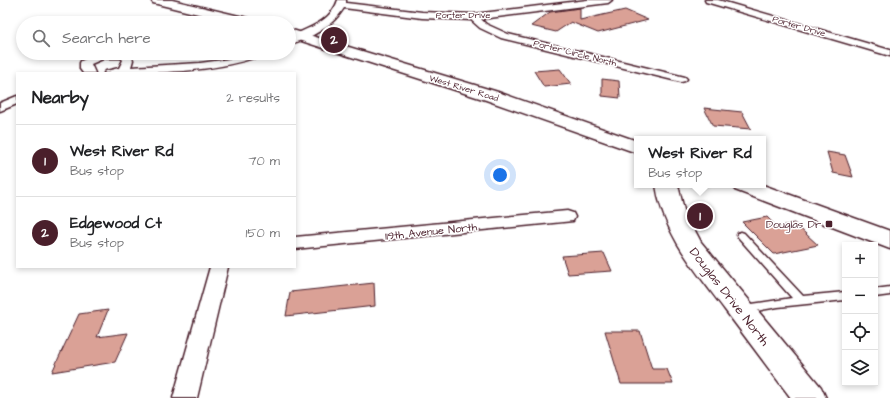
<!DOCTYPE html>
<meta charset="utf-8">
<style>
body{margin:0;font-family:"Architects Daughter",sans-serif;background:#f2f2f2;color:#202124}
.controls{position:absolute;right:12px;bottom:12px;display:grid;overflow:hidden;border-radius:0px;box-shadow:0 2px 6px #0003}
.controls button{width:36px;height:36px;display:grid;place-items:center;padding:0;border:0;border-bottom:1px solid #e0e0e0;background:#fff;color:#202124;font:20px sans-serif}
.you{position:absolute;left:500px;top:175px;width:14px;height:14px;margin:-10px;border:3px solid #fff;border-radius:50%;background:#1a73e8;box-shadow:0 0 0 6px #1a73e833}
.badge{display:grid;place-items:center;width:26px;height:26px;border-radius:50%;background:#4a1f2b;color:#fff;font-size:13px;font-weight:700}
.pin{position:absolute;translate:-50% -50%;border:2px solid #fff;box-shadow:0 1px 4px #0006}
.popup{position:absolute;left:634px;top:136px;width:132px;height:52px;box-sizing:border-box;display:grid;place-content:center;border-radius:0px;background:#fff;filter:drop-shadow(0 1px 3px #0005);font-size:13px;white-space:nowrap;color:#757577}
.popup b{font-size:15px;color:#202124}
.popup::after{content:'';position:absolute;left:50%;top:100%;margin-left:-8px;border:8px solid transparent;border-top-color:#fff}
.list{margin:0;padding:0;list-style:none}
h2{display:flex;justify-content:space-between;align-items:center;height:52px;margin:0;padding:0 16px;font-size:17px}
h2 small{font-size:13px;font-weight:400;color:#757577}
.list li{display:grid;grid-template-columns:26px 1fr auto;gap:12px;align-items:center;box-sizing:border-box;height:72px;padding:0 16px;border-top:1px solid #e0e0e0}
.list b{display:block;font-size:15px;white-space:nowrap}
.list p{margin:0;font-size:13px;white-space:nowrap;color:#757577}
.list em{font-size:13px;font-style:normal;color:#757577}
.icon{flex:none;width:22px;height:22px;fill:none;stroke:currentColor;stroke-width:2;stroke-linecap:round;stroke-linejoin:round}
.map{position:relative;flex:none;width:890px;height:398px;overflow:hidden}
.search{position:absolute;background:#fff;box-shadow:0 2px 6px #0003;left:16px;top:16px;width:280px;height:44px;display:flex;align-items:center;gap:10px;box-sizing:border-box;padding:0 14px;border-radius:22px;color:#757577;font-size:15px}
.panel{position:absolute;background:#fff;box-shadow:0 2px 6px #0003;left:16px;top:72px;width:280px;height:196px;border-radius:0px}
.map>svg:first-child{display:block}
</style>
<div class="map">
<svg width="890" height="398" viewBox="0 0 890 398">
<rect width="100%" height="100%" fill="#fff"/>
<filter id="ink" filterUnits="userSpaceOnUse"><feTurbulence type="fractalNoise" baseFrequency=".025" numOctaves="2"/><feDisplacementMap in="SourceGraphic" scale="8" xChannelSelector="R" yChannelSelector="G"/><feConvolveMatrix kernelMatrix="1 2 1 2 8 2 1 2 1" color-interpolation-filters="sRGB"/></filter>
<g filter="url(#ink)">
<!-- building -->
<path fill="#daa196" stroke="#4a1f2b" d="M 580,8 L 580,20 L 625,10 L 648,20 L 598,33 L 571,22 L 556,32 L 531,26 L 550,12 Z
M 560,69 L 571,84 L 544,87 L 534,71 Z
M 602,79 L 619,81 L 620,98 L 602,96 Z
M 704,108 L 742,112 L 751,129 L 713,126 Z
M 827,152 L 845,155 L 853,177 L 833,173 Z
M 767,217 L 777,227 L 794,223 L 818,245 L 774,254 L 742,222 Z
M 604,253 L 612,271 L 568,274 L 562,256 Z
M 374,283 L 375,306 L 286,316 L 290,292 Z
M 108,310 L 97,337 L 128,333 L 115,362 L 52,372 L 79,314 Z
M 605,331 L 640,331 L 652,369 L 667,369 L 673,384 L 621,384 Z"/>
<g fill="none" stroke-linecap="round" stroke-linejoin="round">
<defs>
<path id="lane" d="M 741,232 L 744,233 L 803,296 L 845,292 L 845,300 L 778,307 L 745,313 L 741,312 L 740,309 L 741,306 L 745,305 L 792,298 L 738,237 L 737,235 L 738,233 Z
M 890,287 L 890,295 L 875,297 L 875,289 Z"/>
<path id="street" d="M 338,0 L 346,0 L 346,3 L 422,12 L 474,14 L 587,0 L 612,0 L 608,3 L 481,19 L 486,24 L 508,34 L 685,77 L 687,79 L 685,81 L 681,82 L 501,38 L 480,28 L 471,20 L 422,18 L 344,8 C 333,26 310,39 289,44 L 289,37 C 308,28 331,22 338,0 Z
M 705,0 L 718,0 L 890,50 L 890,56 L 706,2 Z
M 101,53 L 129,53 L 133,60 L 131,67 L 200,63 L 230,59 L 249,53 L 264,53 L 263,55 C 212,73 158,73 104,73 L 106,71 L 119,68 L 123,60 L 121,58 L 105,58 L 91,64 L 95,73 L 83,73 L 80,69 L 80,63 L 81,61 Z
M 17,96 L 17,104 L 0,111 L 0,103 Z
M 567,211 L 573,213 L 575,217 L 573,221 L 295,249 L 295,237 Z
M 210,267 L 228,267 L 197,398 L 173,398 Z"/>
<path id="secondary" d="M 151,0 L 172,0 L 256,20 L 258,23 L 235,23 L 153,3 Z
M 289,29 L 498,92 L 637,141 L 637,153 L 486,100 L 289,37 Z
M 656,185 L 678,185 L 684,210 L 701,242 L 821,387 L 826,398 L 791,398 C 769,369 747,339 725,310 C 696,271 663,234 656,185 Z
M 732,185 L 763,185 L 890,231 L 890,249 L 735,190 Z"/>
</defs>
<!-- lane casing -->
<use href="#lane" stroke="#4a1f2b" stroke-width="3"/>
<!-- street casing -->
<use href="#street" stroke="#4a1f2b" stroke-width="3"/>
<!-- secondary casing -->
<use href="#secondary" stroke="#4a1f2b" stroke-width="3"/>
<!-- lane -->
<use href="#lane" fill="#fff" fill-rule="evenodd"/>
<!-- street -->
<use href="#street" fill="#fff" fill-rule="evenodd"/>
<!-- secondary -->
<use href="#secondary" fill="#fff" fill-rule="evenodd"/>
</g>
</g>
<!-- markers -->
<rect fill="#4a1f2b" stroke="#fff" stroke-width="1.5" x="825" y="220" width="8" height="8" rx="2"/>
<g text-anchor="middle" stroke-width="3" stroke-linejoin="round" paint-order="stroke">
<!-- far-street labels -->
<g font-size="9" fill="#4a1f2b" stroke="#fff">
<text x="463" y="18">Porter Drive</text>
<text transform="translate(799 26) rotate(16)" y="3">Porter Drive</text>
<text transform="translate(575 53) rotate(14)" y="3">Porter Circle North</text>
<text transform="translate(464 88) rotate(17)" y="3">West River Road</text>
</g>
<!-- poi labels -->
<g font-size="11" fill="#4a1f2b" stroke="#fff" text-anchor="end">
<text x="821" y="228">Douglas Dr</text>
</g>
<!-- street labels -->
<g font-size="11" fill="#4a1f2b" stroke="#fff">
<text transform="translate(431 231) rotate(-6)" y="4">119th Avenue North</text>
</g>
<!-- near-street labels -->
<g font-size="13" fill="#4a1f2b" stroke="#fff">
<text transform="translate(730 296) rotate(52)" y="5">Douglas Drive North</text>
</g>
</g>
</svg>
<div class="controls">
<button>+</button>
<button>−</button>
<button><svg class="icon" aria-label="locate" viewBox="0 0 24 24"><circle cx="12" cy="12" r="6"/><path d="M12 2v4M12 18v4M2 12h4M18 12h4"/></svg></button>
<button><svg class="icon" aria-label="layers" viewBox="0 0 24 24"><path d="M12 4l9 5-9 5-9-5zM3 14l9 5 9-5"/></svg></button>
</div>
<div class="you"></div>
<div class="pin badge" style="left:700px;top:216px">1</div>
<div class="popup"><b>West River Rd</b>Bus stop</div>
<div class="pin badge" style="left:334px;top:40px">2</div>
<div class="search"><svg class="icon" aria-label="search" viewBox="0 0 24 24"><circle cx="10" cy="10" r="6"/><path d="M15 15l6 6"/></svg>Search here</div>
<section class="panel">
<h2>Nearby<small>2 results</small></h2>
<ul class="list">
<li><span class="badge">1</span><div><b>West River Rd</b><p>Bus stop</p></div><em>70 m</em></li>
<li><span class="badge">2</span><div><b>Edgewood Ct</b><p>Bus stop</p></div><em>150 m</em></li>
</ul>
</section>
</div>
